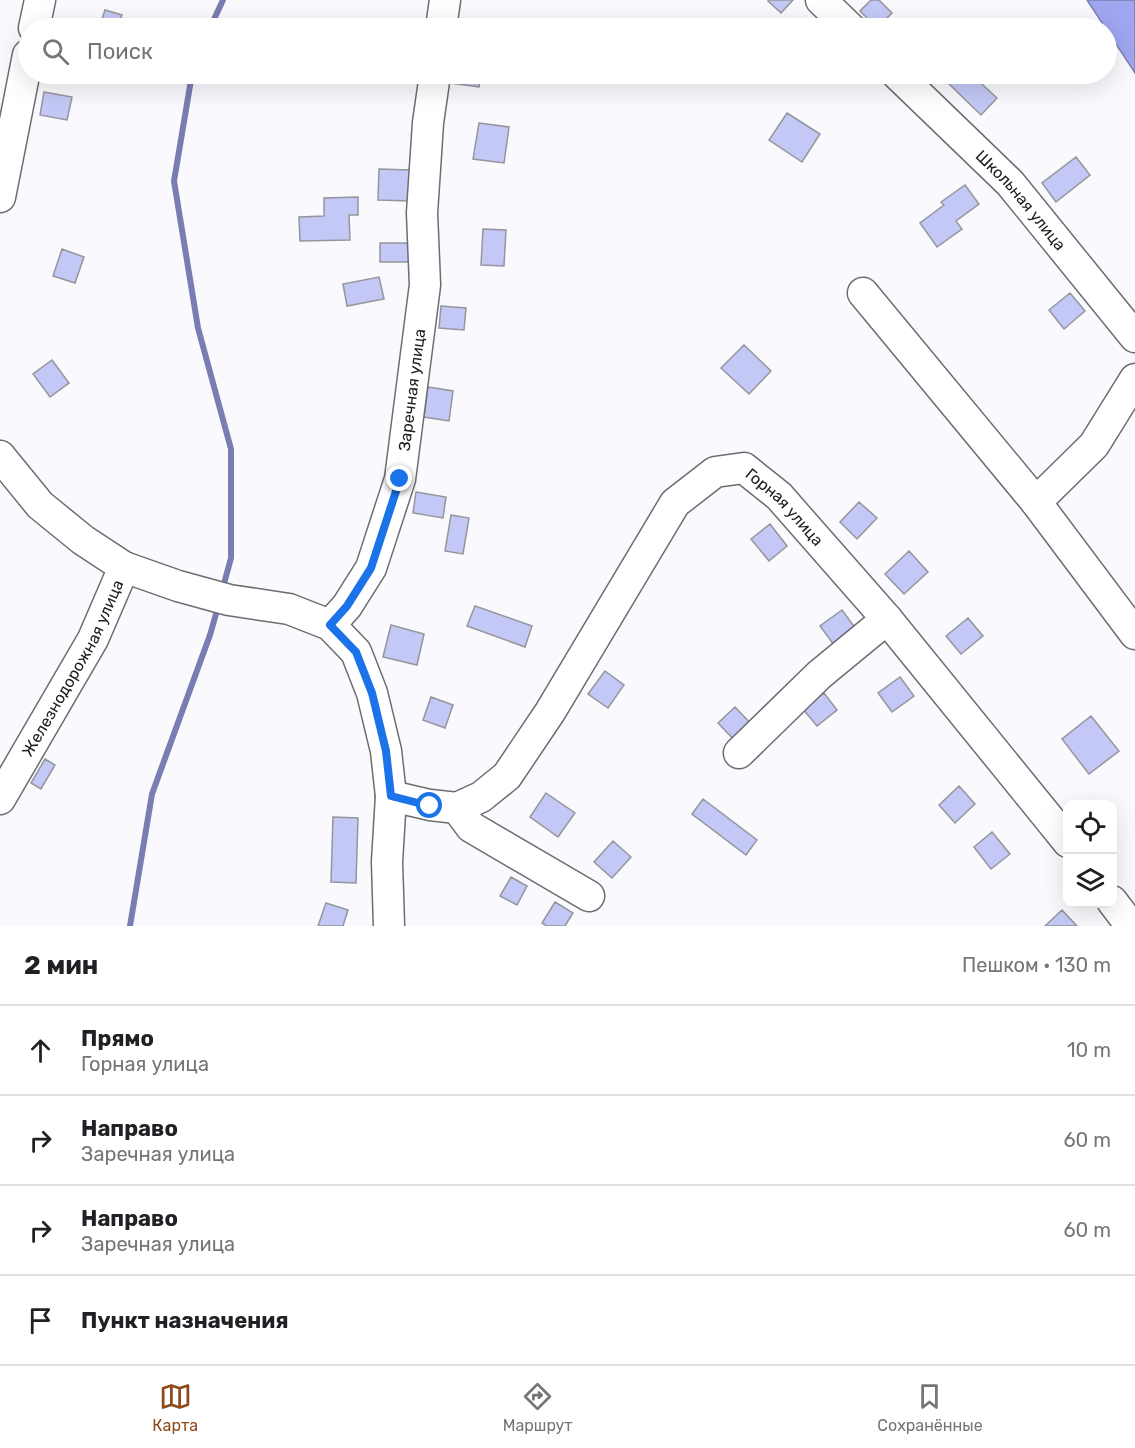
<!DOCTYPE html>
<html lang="ru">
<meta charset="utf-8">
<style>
body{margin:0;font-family:Rubik,sans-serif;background:#f2f2f2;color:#202124}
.controls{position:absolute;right:18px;bottom:18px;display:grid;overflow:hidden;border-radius:12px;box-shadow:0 6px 24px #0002}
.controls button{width:54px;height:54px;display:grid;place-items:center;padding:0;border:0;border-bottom:2px solid #e0e0e0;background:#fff;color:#202124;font:30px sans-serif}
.stop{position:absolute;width:18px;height:18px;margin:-14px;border:4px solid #1a73e8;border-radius:50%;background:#fff}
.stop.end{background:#1a73e8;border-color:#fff;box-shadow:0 2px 6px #0008}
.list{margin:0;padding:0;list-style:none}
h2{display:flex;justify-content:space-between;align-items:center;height:78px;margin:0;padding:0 24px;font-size:26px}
h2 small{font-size:20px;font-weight:400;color:#757577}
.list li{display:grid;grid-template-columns:39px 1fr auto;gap:18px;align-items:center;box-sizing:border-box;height:90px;padding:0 24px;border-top:2px solid #e0e0e0}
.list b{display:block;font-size:22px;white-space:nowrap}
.list p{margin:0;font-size:20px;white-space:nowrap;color:#757577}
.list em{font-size:20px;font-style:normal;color:#757577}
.icon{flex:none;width:33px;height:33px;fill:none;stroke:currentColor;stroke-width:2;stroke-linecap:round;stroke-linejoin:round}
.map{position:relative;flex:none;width:1135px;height:926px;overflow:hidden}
.search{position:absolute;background:#fff;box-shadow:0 6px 24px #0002;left:18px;right:18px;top:18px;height:66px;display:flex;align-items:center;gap:15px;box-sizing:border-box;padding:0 21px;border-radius:33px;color:#757577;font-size:22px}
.sheet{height:438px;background:#fff}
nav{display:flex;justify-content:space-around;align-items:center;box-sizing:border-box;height:84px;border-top:2px solid #e0e0e0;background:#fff;font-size:16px;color:#757577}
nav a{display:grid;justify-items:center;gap:3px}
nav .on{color:#8d4a1b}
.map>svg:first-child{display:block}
</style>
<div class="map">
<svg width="1135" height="926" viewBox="0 0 1135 926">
<rect width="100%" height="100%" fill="#f9f9fe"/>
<!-- water -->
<path fill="#9fa5ef" stroke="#797db2" stroke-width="1.5" d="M 1087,0 L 1135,0 L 1135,73 Z"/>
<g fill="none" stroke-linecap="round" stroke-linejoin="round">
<!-- stream -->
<path stroke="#797db2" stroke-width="6" d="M 210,28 L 223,0
M 192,74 L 174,181 L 198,328 L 231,449 L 231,558 L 222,591
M 130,926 L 152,794 L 210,635 L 218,607"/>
</g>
<!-- building -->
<path fill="#c3c8f6" stroke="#95959a" stroke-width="1.5" d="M 769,0 L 793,0 L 781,13 L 768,1 Z
M 871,0 L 879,0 L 892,13 L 877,28 L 860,11 Z
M 105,10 L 122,15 L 117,28 L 99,28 Z
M 453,74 L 481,74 L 479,87 L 451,83 Z
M 957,74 L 971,74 L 997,98 L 981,115 L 948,83 Z
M 44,92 L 72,97 L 67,120 L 40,115 Z
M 787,113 L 820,134 L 802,162 L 769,140 Z
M 479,123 L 509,127 L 504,163 L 473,159 Z
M 1076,157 L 1090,175 L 1056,202 L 1042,183 Z
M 379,169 L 410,170 L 409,201 L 378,200 Z
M 965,185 L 979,204 L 956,221 L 962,229 L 937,247 L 920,223 L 944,205 L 941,202 Z
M 358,197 L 358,215 L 349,215 L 350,240 L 300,241 L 299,217 L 324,216 L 324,198 Z
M 483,229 L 506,230 L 504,266 L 481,265 Z
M 380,243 L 409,243 L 410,262 L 380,262 Z
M 62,249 L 84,257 L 75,283 L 53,276 Z
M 379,277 L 384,299 L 347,306 L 343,284 Z
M 1070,293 L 1085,311 L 1064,329 L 1049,310 Z
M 441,306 L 466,308 L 464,330 L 439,328 Z
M 744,345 L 771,371 L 749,394 L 721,368 Z
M 52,360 L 69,383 L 50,397 L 33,374 Z
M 428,387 L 453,391 L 449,421 L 424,417 Z
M 416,492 L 446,497 L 443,518 L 413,513 Z
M 859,502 L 877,518 L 857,539 L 840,522 Z
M 451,515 L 469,518 L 463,554 L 445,551 Z
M 770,524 L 787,546 L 769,561 L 751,539 Z
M 909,551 L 928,572 L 904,594 L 885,574 Z
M 475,606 L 532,626 L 525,647 L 467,626 Z
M 842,610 L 856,629 L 834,645 L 820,626 Z
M 968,618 L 983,636 L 961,654 L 946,636 Z
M 391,625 L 424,634 L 417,665 L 383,657 Z
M 605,671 L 624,685 L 608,708 L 588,694 Z
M 900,677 L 914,696 L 892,712 L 878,693 Z
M 824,693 L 837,710 L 817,726 L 803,709 Z
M 431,697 L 453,705 L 445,728 L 423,720 Z
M 735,707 L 754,727 L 737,743 L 718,723 Z
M 1091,716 L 1119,751 L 1089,774 L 1062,739 Z
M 45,759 L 55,765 L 41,789 L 31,783 Z
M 959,786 L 975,804 L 955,823 L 939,805 Z
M 546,793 L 575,813 L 558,837 L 530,817 Z
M 703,799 L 757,840 L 746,855 L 692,814 Z
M 333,817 L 358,818 L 356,883 L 331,882 Z
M 992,832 L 1010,854 L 991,869 L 974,847 Z
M 613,841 L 631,857 L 612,878 L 594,862 Z
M 511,877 L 527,886 L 517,905 L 500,896 Z
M 555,902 L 573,913 L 565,926 L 547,926 L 542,923 Z
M 326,903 L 348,910 L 343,926 L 318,926 Z
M 1062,910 L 1077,926 L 1045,926 Z"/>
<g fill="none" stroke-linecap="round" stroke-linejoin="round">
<defs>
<g id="minor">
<path d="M 821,0 L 850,28"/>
<path d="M 34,28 L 40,0"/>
<path d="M 441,28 L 445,0"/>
<path id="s1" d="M 897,74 L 1010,183 L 1135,337"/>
<path d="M 0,197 L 28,55"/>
<path d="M 863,293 L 1036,502 L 1135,634"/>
<path d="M 0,456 L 40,505 L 83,540 L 124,567 L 178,586 L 229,600 L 289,609 L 330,625 L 356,652 L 372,693 L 386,751 L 391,796 L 387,862 L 389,926"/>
<path d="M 1036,502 L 1094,445 L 1135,379"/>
<path id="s2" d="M 330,625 L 347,606 L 371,568 L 400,479 L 425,285 L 422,213 L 428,123 L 435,74"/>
<path d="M 739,753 L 819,675 L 887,619"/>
<path id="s3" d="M 391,796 L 430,805 L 457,808 L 481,797 L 507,776 L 550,712 L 675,503 L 715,472 L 744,468 L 779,496 L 887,619 L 1068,842"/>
<path id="s4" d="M 0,799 L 93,639 L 124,567"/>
<path d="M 457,808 L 471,827 L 589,896"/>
<path d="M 1112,901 L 1131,926"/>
</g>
</defs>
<!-- minor casing -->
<use href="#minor" stroke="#6c6d71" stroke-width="33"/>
<!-- minor -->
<use href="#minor" stroke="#fff" stroke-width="30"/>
</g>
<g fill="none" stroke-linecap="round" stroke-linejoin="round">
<!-- route -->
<path stroke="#1a73e8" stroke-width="8" d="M 400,479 L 371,568 L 347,606 L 330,625 L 356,652 L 372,693 L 386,751 L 391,796 L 430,806"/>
</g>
<g text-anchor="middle" stroke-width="6" stroke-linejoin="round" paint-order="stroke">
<!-- street labels -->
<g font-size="16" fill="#202022" stroke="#fff">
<text dy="6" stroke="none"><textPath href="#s1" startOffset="177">Школьная улица</textPath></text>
<text dy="6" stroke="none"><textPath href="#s2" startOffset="254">Заречная улица</textPath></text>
<text dy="6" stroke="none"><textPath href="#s3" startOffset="584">Горная улица</textPath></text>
<text dy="6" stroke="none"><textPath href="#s4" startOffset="150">Железнодорожная улица</textPath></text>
</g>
</g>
</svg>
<div class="controls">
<button><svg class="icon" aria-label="locate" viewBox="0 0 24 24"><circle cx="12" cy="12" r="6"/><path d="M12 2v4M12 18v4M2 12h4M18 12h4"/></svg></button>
<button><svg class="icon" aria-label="layers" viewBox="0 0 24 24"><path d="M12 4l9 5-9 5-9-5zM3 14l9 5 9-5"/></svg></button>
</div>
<div class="stop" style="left:430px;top:806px"></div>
<div class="stop end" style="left:400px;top:479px"></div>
<div class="search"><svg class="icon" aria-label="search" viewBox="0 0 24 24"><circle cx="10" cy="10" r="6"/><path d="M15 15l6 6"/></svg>Поиск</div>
</div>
<section class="sheet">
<h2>2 мин<small>Пешком · 130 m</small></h2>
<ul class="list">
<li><svg class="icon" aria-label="ahead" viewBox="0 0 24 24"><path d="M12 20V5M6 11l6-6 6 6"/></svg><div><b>Прямо</b><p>Горная улица</p></div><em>10 m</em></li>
<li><svg class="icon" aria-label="right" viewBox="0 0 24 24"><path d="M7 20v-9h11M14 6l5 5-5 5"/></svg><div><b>Направо</b><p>Заречная улица</p></div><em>60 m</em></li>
<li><svg class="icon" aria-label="right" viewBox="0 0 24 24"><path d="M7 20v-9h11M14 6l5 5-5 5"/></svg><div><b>Направо</b><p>Заречная улица</p></div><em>60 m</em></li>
<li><svg class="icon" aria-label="arrive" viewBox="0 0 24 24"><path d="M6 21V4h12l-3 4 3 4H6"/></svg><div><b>Пункт назначения</b></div></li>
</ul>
</section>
<nav>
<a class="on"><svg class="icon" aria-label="map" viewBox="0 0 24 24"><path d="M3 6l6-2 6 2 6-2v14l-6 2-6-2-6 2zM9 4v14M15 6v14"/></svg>Карта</a>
<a><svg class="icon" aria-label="directions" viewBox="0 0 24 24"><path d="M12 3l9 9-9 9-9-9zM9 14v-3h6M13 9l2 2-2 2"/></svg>Маршрут</a>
<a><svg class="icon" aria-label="saved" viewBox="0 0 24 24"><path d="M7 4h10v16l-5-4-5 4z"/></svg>Сохранённые</a>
</nav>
